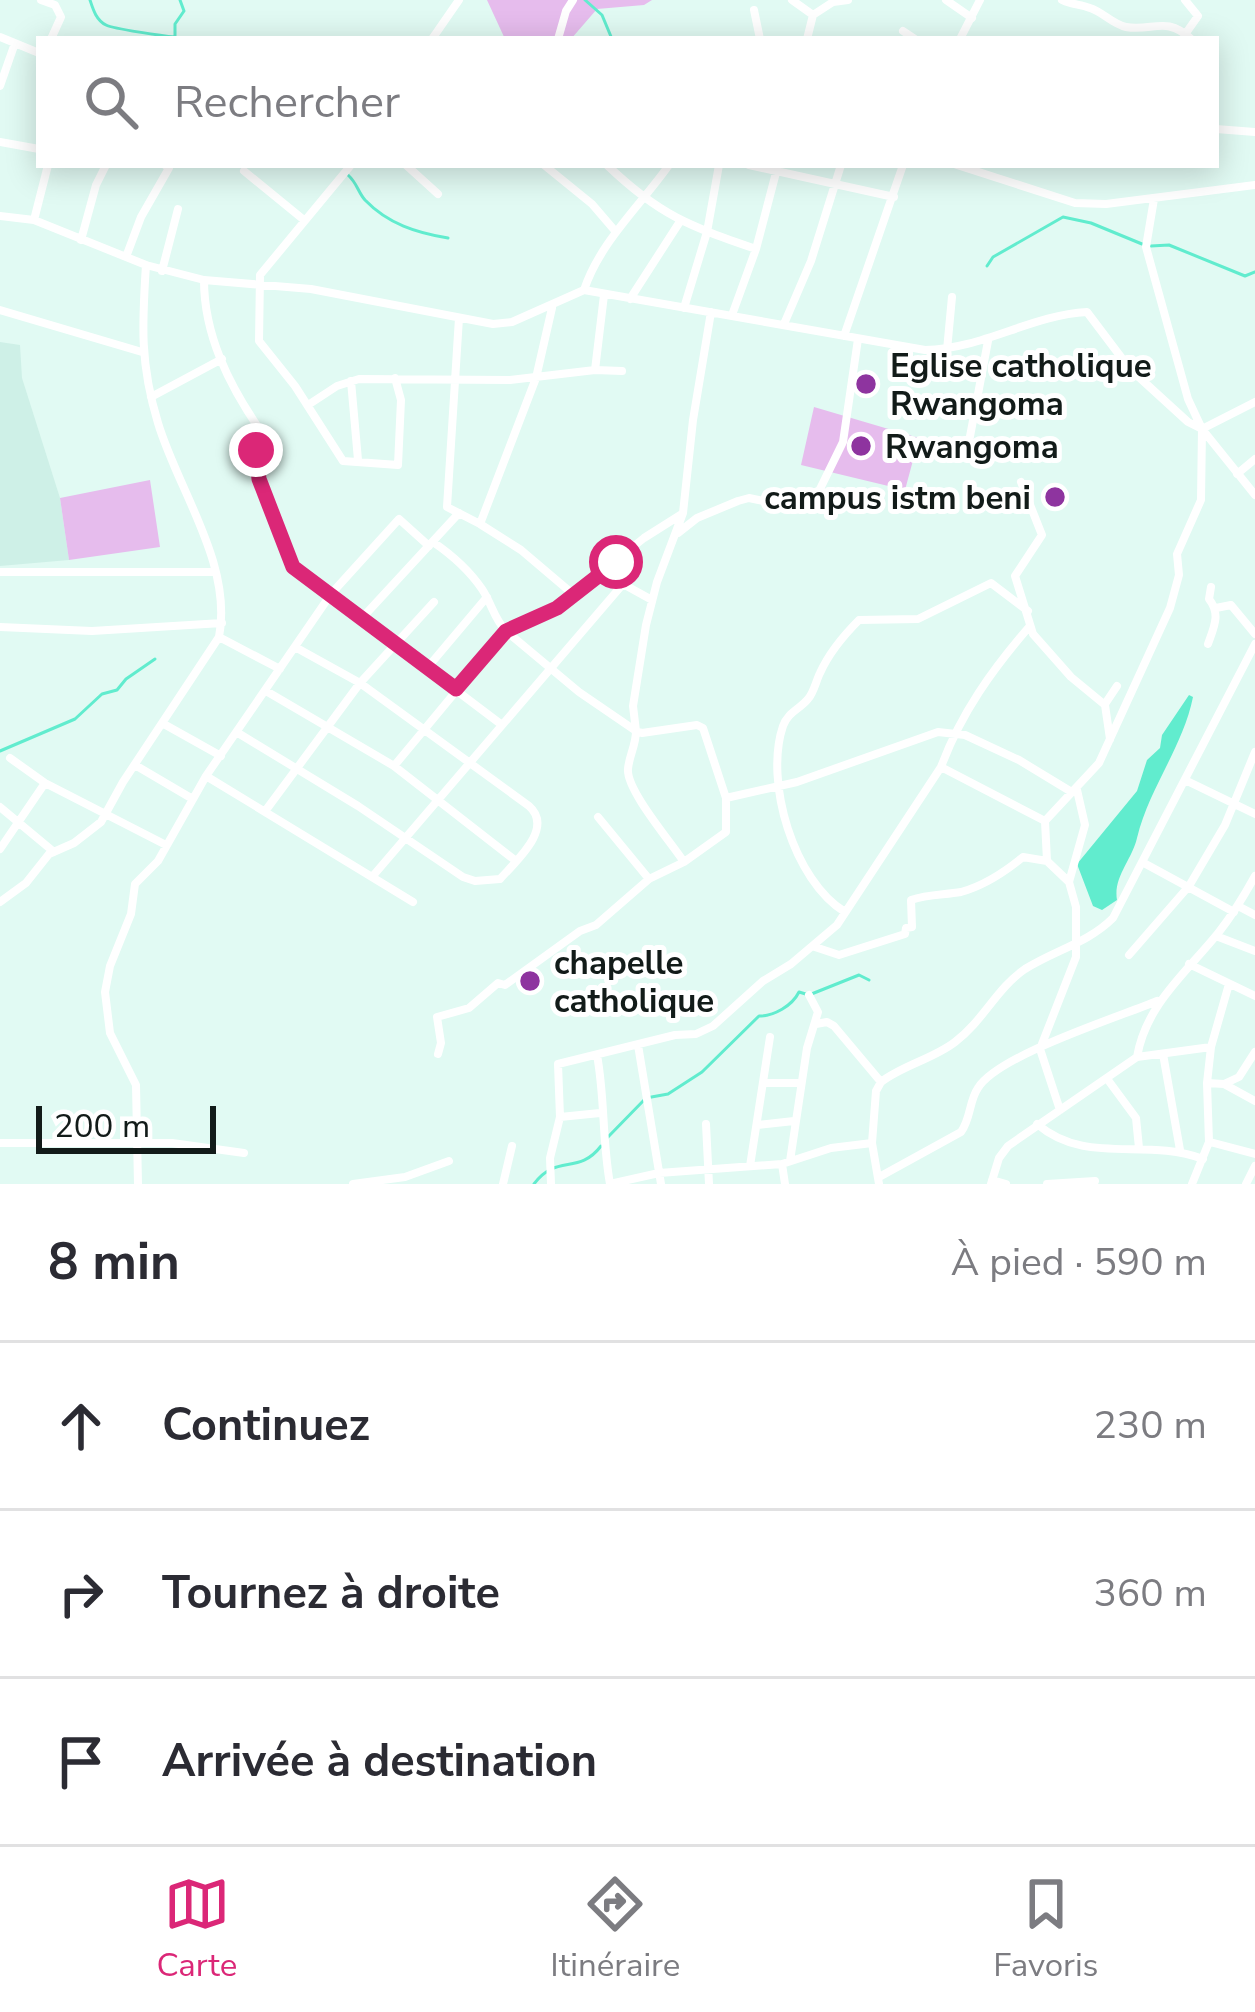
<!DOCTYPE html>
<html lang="fr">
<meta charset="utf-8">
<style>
body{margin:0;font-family:"Nunito Sans",sans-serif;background:#f2f2f3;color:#2b2b33}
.scale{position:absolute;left:36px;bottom:30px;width:180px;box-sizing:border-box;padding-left:12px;border:6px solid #121b19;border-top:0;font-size:33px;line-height:42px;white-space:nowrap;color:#121b19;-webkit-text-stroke:9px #fff;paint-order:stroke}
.stop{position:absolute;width:36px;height:36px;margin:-27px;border:9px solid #db2777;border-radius:50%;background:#fff}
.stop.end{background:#db2777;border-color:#fff;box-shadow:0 3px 12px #0008}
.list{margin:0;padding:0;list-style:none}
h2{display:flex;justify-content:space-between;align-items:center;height:156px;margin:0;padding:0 48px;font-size:51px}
h2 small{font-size:39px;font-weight:400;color:#7c7c81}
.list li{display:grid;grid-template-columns:78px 1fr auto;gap:36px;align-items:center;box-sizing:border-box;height:168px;padding:0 48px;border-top:3px solid #e1e1e2}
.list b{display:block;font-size:45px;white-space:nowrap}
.list em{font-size:39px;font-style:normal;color:#7c7c81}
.icon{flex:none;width:66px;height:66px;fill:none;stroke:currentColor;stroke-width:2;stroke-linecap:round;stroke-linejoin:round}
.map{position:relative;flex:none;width:1255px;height:1184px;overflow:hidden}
.search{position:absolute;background:#fff;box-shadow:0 6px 30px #0003;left:36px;right:36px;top:36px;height:132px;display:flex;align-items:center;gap:30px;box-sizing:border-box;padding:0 42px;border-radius:0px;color:#7c7c81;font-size:45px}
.sheet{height:660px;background:#fff}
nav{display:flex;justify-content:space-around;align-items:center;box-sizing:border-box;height:168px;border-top:3px solid #e1e1e2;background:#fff;font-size:33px;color:#7c7c81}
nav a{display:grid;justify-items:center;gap:6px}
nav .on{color:#db2777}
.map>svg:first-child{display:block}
</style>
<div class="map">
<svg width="1255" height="1184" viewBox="0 0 1255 1184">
<rect width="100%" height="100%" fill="#e1faf3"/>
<!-- built -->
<path fill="#cef0e7" d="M 0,342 L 20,345 L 22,378 L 60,498 L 69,560 L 0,566 Z"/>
<!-- green -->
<path fill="#e6bced" d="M 487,0 L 652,0 L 644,5 L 597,9 L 571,39 L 505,39 Z
M 814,407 L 919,438 L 905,490 L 801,465 Z
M 150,480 L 160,547 L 69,560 L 60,498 Z"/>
<!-- water -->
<path fill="#61ecce" d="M 1189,695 L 1193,697 C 1183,747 1149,788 1137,838 C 1132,860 1113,877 1117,900 L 1102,910 L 1093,906 L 1077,864 L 1137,791 L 1147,760 L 1160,748 L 1162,735 Z"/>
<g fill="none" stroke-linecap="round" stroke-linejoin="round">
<!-- stream -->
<path stroke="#61ecce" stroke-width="3" d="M 90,0 C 93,9 96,20 106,25 C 114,29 164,36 175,37 L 175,24 L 184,11 L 180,0
M 585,0 L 602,15 L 612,39
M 348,175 C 357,183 358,192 365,200 C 388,224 417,233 448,238
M 1151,246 L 1169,245 L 1245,276 L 1255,272
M 987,266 L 993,257 L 1063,217 L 1091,223 L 1142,244
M 0,751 L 75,719 L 102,694 L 117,690 L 126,679 L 155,659
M 607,1138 L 646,1098 L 668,1094 L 702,1072 L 759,1016 C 774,1016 792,1006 799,992 L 809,995 L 859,975 L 869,980
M 534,1184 C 557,1153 578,1176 601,1146"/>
<!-- minor -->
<path stroke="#fff" stroke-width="8" d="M 41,0 L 55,5 L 61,17 L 51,39
M 792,0 L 813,15
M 946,0 L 972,18
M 1062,0 C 1072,5 1080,4 1090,8 C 1103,12 1112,24 1126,27 C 1152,32 1166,15 1191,39
M 1185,0 L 1198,16 L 1186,33
M 754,10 L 760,39
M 903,31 L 915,39
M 0,37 L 39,53
M 432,39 L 459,0
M 558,39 L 566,11 L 573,0
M 807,39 L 813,15 L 833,2 L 848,0
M 960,39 L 980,0
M 0,86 L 15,43
M 1216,129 L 1255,132
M 0,142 L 39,149
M 351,165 L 260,275 L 259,341 L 295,386 L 343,461 L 398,465 L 401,400 L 395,378
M 406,165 L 438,194
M 544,165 L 592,204 L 616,232
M 607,165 C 659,215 689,226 756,249
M 749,165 L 894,197
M 957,165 L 1075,203 L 1106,204 L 1255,185
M 244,171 L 304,220
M 1154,199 L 1146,247 L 1188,399 L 1202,429 L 1255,495
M 0,216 L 34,220 L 146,265 L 204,280 L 311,289 L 493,324 L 512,322 L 584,290 L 925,350 C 983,349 1031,315 1087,312 L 1130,369 L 1188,422 L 1202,429
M 34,220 L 48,165
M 81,240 L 96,185 L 106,165
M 126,257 L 141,217 L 169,168 L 165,165
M 162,271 L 178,209
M 204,280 C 204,335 229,385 260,430 L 256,456 L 259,479 L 293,567 L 502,725
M 584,290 C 600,242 640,206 669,165
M 630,299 L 679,223
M 684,308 L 707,232 L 719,165
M 0,310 L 142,352
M 732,315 L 756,249 L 778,165
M 459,318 L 447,507 L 480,524 L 536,378 L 552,308
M 784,324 L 811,261 L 841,165
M 844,336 L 903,165
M 947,350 L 952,297
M 595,370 L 604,295
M 351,381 L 358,460
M 151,397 L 222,359
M 308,405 L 337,386 L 359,379 L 510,380 L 595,370 L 622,371
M 1202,429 L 1255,402
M 968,447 L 988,341
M 1237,474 L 1255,459
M 1021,482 L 1042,535 L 1015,576 L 1033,634 L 1071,677 L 1105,705 L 1110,739
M 480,524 L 521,550 L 574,595
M 678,533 L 697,518 L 738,501 L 749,498 L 782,505 L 819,491 L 843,442 L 858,339
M 433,542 C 452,555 469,570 482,589 C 492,604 494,619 506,631 L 579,692 L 636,731 C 636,745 629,756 628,769 C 626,790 671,842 684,862
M 0,572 L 214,572
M 1216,608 L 1231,605 L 1255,634
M 363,617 L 459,513
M 0,627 L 92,631 L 222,623
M 1029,627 C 992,670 961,713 941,767 L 1045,821
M 219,637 L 280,669
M 1208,644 C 1214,627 1221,614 1209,599 L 1211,587
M 428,667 L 487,597
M 266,691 L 394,766 L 516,861
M 1105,704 L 1117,686
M 162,723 L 221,756
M 238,733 L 358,806 L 463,877 L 475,881 L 500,879 C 517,860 554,828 529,806 L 360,683 L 295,647
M 10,758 L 45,783 L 166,845
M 135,765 L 191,798
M 394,766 L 506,631 L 557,608 L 644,538 L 682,514
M 206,776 L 413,902
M 1185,780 L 1255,814
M 726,798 L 797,782 L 938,732 L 965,735 L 1019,760 L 1070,791
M 0,807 L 54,852
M 266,810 L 360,683 L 434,602
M 598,817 L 649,879
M 0,849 L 45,783
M 1142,862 L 1234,912
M 372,877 L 623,584 L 652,600
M 1069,882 L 1047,861 L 1045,821 L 1099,763 L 1170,608 L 1179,575 L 1177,554 L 1201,500 L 1202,429
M 0,902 L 26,883 L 49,854 L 74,843 L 101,822 L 123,782 L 219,637 C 233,564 178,490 158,423 C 140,364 142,325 146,265
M 1238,906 L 1255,915
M 845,912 C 794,881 764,782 783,726 C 788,712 800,709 808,699 C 814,692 816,681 820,673 C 829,653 844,635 859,620 L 918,619 L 991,583 L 1028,611
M 1216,936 L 1255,951
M 815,947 L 839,955 L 905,934 L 906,928 L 912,927 L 911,900 C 928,894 944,895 961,892 C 983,886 1006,871 1023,857 L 1047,861
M 1129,955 L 1189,886 L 1225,825 L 1255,752
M 1189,964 L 1255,996
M 816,1024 L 827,1022 L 834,1026 L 881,1082
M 638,1045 L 661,1184
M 438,1054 L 441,1043 L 437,1017 L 469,1008 L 498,983 L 505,985 L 580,931 L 596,925 L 649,879 L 684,862 L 726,832 L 726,798 L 703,728 L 697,725 L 642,733 L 636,731 L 633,706 L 646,625 L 657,582 L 683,513 L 693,420 L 711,312
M 1163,1054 L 1180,1150
M 597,1055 C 605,1098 602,1140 610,1184
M 1137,1057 L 1211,1047
M 1108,1080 L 1136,1118 L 1139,1148
M 763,1083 L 801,1083
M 1207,1083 L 1224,1084 L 1255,1101
M 1224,1084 L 1239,1077 L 1255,1052
M 1060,1110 L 1040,1049 L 1076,957 L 1076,907 L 1069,882 L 1085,825 L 1077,790
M 560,1117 L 600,1113
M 706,1124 L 709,1184
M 1037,1124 C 1086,1166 1145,1137 1203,1159
M 758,1125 L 794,1121
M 1210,1142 L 1255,1154
M 0,1143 L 172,1143 L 244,1153
M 790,1161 L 807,1048 L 818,1012 L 809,995
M 782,1164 L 785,1184
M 750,1166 L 770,1037
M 881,1176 L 961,1132 C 971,1118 969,1101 978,1088 C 998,1055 1119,1017 1157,1001
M 992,1180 L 1006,1184
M 138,1184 L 136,1085 L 110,1033 L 105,992 L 110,966 L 131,914 L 135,884 L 158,861 L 206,776 L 331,594 L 399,519 L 429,546
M 353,1184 L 405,1177 L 449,1161
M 503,1184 L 512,1146
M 551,1184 L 550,1158 L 560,1117 L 558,1064 L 675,1035 L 696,1034 L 713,1026 L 763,981 L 791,964 L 837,925 L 941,767
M 610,1184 L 659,1173 L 782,1164 L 831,1148 L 872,1143
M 879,1184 L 872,1143 L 876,1091 L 881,1082 C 903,1065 933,1059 955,1042 C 983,1021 997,988 1025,969 C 1055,950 1088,943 1113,918 L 1255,644
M 991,1184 L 999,1158 L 1008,1146 L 1137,1057 C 1146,1004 1187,972 1219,932 C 1233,914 1244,896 1255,876
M 1047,1184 L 1095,1181
M 1192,1184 L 1209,1142 L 1207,1083 L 1211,1047 L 1229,984
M 1246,1184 L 1255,1166"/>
</g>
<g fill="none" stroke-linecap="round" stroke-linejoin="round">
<!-- route -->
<path stroke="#db2777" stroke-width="15" d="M 256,450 L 259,479 L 293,567 L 456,689 L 506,631 L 557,608 L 616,562"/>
</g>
<!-- markers -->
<g fill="#8e349f" stroke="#fff" stroke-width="4.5">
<circle cx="866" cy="384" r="12"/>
<circle cx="861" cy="446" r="12"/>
<circle cx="1055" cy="497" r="12"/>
<circle cx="530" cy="981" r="12"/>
</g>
<g text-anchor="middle" stroke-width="10" stroke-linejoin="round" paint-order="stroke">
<!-- poi labels -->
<g font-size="33" font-weight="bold" fill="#121b19" stroke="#fff" text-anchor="start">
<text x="890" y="377">Eglise catholique<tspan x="890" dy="38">Rwangoma</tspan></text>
<text x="885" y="458">Rwangoma</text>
<text x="1031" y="509" text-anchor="end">campus istm beni</text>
<text x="554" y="974">chapelle<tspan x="554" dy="38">catholique</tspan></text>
</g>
</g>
</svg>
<div class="scale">200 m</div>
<div class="stop" style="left:616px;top:562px"></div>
<div class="stop end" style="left:256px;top:450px"></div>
<div class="search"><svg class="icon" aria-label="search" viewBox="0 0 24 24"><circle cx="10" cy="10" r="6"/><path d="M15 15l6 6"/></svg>Rechercher</div>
</div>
<section class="sheet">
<h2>8 min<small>À pied · 590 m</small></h2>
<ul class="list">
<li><svg class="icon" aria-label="ahead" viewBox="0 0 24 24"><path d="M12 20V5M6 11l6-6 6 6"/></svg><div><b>Continuez</b></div><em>230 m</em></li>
<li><svg class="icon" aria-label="right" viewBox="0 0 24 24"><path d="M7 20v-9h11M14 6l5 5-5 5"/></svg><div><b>Tournez à droite</b></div><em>360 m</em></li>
<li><svg class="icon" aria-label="arrive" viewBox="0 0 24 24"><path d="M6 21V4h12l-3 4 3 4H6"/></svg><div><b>Arrivée à destination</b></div></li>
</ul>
</section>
<nav>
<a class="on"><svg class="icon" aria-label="map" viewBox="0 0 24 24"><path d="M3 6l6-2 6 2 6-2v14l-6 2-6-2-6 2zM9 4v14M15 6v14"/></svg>Carte</a>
<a><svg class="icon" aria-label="directions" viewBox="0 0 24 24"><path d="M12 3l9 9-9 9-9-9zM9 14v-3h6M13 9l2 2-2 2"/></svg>Itinéraire</a>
<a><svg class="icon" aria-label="saved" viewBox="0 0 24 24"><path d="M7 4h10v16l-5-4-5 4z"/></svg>Favoris</a>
</nav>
